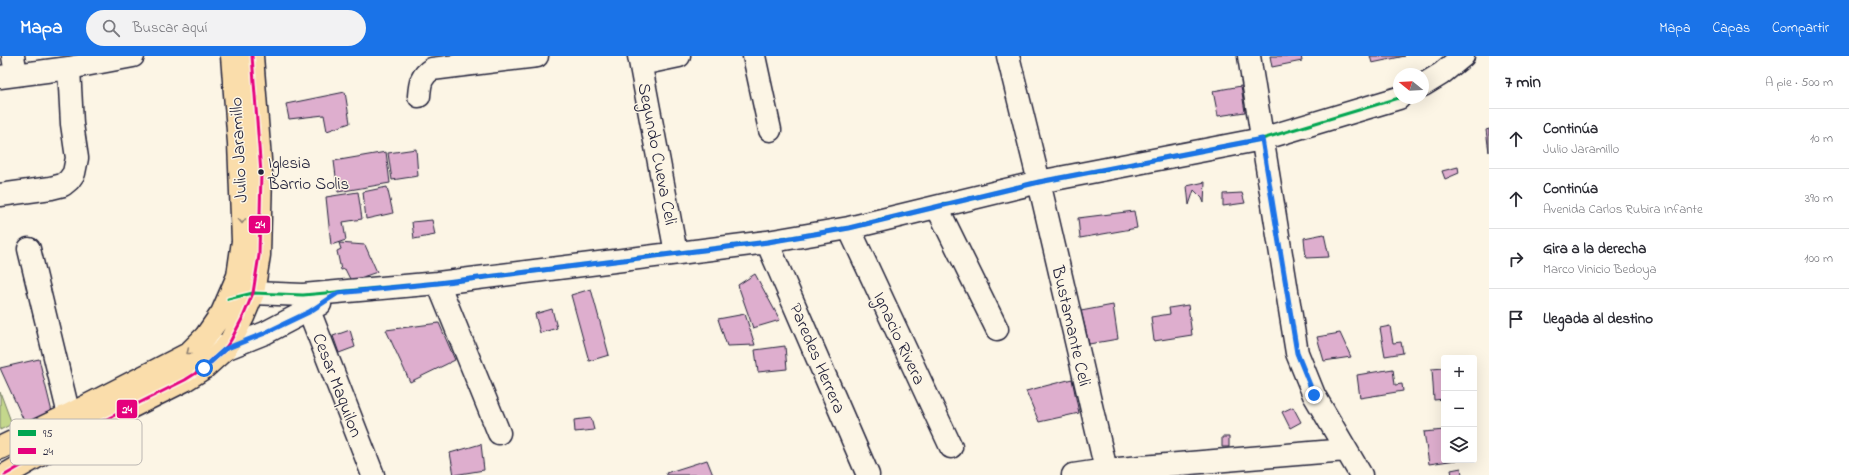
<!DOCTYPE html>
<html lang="es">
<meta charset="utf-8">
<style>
body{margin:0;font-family:"Indie Flower",sans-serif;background:#f2f2f3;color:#2b2b33}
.controls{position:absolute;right:12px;bottom:12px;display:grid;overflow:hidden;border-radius:4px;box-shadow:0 4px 16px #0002}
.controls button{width:36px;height:36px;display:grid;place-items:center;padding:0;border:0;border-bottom:1px solid #e1e1e2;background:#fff;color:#2b2b33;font:20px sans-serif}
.compass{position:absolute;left:1393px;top:12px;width:36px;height:36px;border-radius:50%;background:#fff;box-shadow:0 4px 16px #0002;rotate:288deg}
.stop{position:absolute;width:12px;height:12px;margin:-9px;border:3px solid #1a73e8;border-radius:50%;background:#fff}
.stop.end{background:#1a73e8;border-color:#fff;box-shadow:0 1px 4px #0008}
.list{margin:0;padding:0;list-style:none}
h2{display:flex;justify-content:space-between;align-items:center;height:52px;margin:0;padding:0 16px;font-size:17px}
h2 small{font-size:13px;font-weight:400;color:#7c7c81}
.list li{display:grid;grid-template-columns:26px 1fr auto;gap:12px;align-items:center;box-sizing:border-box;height:60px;padding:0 16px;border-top:1px solid #e1e1e2}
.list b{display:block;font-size:15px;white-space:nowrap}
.list p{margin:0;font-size:13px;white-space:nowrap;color:#7c7c81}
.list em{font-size:13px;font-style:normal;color:#7c7c81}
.icon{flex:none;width:22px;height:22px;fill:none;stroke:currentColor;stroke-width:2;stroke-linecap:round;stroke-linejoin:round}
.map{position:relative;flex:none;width:1489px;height:419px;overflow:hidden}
header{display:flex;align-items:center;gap:24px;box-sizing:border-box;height:56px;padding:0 20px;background:#1a73e8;color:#fff}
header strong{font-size:19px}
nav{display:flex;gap:22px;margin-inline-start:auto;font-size:14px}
.search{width:280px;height:36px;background:#f2f2f3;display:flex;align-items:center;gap:10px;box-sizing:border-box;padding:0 14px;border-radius:22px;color:#7c7c81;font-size:15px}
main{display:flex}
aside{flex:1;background:#fff}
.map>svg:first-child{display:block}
</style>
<header>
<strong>Mapa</strong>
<div class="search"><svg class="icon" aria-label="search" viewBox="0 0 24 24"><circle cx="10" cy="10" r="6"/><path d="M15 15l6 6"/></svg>Buscar aquí</div>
<nav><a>Mapa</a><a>Capas</a><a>Compartir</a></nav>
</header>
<main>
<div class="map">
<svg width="1489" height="419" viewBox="0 0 1489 419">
<rect width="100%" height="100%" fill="#fcf5e5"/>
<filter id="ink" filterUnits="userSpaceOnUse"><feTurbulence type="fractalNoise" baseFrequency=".025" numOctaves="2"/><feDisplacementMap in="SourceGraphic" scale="8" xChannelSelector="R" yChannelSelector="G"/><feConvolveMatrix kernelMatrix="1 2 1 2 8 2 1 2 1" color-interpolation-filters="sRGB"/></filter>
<g filter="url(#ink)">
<!-- green -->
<path fill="#c4d78c" stroke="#737c64" d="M 0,336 L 12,368 L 0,374 Z"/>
<!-- building -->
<path fill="#deaece" stroke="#22223b" d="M 1270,0 L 1301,0 L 1302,5 L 1272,11 Z
M 1370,0 L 1405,0 L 1372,7 Z
M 1241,30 L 1245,56 L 1218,60 L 1213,35 Z
M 345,36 L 350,67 L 327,75 L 324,59 L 289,63 L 286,48 Z
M 1489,73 L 1489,96 L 1486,74 Z
M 416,93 L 418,120 L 392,124 L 388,97 Z
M 386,96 L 390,127 L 338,136 L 334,105 Z
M 1458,111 L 1459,117 L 1445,123 L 1442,115 Z
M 1205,126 L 1204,147 L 1202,142 L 1194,134 L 1189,149 L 1187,130 Z
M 387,131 L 393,157 L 366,163 L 363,136 Z
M 358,136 L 362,163 L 343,166 L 346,184 L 331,189 L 326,141 Z
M 1242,137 L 1245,147 L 1223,150 L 1223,138 Z
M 1134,155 L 1137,172 L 1080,182 L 1078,162 Z
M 432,164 L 435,179 L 414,183 L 412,166 Z
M 1324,178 L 1329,201 L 1306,202 L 1304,182 Z
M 339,187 L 365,189 L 377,216 L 351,225 L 345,213 L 341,214 L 337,195 L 341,193 Z
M 755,218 L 780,264 L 753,272 L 738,229 Z
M 591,233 L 609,299 L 589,305 L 571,239 Z
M 1113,249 L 1118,283 L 1089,288 L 1081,255 Z
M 1188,249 L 1192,279 L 1154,285 L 1151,261 L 1170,258 L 1169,252 Z
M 552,253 L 557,272 L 540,277 L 535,258 Z
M 745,258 L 755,289 L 727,290 L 718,263 Z
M 439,267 L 455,304 L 410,326 L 386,274 Z
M 1390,270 L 1393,287 L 1401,286 L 1403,297 L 1385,300 L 1380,272 Z
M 350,274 L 355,291 L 339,297 L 333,280 Z
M 1340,277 L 1351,301 L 1324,305 L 1317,281 Z
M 785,290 L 787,313 L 758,316 L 755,294 Z
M 39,303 L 52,356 L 25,367 L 0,312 Z
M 1444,312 L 1444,343 L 1434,344 L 1432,313 Z
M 1393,313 L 1395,329 L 1402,328 L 1403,335 L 1360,342 L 1357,319 Z
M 1072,323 L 1079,357 L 1039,366 L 1026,335 Z
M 1293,351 L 1301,366 L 1290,372 L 1282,356 Z
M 591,362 L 594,374 L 575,376 L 574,364 Z
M 1444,374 L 1444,404 L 1456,404 L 1429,408 L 1424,376 Z
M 1222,381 L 1229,381 L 1229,391 L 1222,391 Z
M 481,388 L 484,414 L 454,419 L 450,397 Z
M 707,404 L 713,419 L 667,419 L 666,417 Z
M 1461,412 L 1462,419 L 1452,419 L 1451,414 Z"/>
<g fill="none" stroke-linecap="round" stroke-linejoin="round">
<defs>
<path id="minor" d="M 13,0 L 16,18
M 639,0 L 676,197
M 754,0 L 770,74
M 1008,0 L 1039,126 L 1106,414
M 1249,0 L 1297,297 L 1314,339 L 1361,419
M 641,8 L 679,0
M 0,21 L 69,12 L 133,0
M 1423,29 L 1441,18 L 1463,0
M 419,40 C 420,27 421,20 432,13 L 537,0
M 0,139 L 51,132 L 63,129 L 69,124 L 74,117 L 77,102 L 72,68 L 69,12
M 937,151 L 997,273
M 849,172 L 951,391
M 767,186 L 868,419
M 29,193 L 69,359
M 438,227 L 499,377
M 303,239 L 373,419
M 235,242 L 253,237 L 303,239 L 438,227 L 767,186 L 849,172 L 1039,126 L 1262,83 L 1399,42
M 214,288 L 225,293 L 265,277 L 320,248
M 1073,419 L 1106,414 L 1346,394"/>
<path id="major" d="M 0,392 L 69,359 L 188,298 L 206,280 L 222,257 L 238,220 L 243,185 L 239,87 L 232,0
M 5,419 L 73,380 L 185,324 L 204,312 L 225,293 L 231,284 L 243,261 L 253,237 L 259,199 L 261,117 L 252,0"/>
</defs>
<!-- minor casing -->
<use href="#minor" stroke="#22223b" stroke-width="25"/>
<!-- major casing -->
<use href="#major" stroke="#22223b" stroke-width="25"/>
<!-- minor -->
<use href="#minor" stroke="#fcf5e5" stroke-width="22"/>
<!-- major -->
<use href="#major" stroke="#faddab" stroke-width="22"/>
<defs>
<path id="bus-1" d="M 228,243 L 253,237 L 303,239 L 438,227 L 767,186 L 849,172 L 1039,126 L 1262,83 L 1399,42"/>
<path id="bus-2" d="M 5,419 L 73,380 L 185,324 L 204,312 L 225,293 L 231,284 L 243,261 L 253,237 L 259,199 L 261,117 L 252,0"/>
</defs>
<!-- bus-1 casing -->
<use href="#bus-1" stroke="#fcf5e5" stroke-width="6"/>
<!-- bus-2 casing -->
<use href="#bus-2" stroke="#fcf5e5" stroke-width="6"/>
<!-- bus-1 -->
<use href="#bus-1" stroke="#00a651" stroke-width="3"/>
<!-- bus-2 -->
<use href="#bus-2" stroke="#e5007d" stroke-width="3"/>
</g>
<!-- one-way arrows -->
<defs><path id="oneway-chevron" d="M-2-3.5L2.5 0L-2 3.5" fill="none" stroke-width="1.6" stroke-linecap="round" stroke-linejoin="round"/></defs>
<g stroke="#8e8073">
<use href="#oneway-chevron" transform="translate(242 165) rotate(88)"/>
<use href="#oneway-chevron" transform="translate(189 296) rotate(142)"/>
</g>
</g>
<g fill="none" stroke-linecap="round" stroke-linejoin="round" filter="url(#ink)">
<!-- route -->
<path stroke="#1a73e8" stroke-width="5" d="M 204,312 L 225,293 L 265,277 L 309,256 L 338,237 L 438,227 L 768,186 L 849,172 L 1039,126 L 1262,83 L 1297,297 L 1314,339"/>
</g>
<!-- markers -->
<circle fill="#22223b" stroke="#fcf5e5" stroke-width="1.5" cx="261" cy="116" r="3.5"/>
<g text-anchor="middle" stroke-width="3" stroke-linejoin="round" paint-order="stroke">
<!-- bus labels -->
<g font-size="17" fill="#22223b" stroke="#fcf5e5" text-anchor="start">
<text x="268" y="112">Iglesia<tspan x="268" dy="21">Barrio Solis</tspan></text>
</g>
<!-- street labels -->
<g font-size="18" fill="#22223b" stroke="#fcf5e5">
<text transform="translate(238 94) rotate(-93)" y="6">Julio Jaramillo</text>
<text transform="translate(658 98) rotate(79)" y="6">Segundo Cueva Celi</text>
<text transform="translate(1072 270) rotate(77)" y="6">Bustamante Celi</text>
<text transform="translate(900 282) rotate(65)" y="6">Ignacio Rivera</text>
<text transform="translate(818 302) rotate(67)" y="6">Paredes Herrera</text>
<text transform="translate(338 329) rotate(69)" y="6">Cesar Maquilon</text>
</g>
</g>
<!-- legend -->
<rect x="10" y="363" width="132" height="46" rx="6" fill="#fcf5e5" stroke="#bbb6b2" stroke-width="1"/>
<rect x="18" y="374" width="18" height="6" fill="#00a651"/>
<rect x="18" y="392" width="18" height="6" fill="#e5007d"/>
<g font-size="11" fill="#22223b">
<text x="43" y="381">95</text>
<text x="43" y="399">24</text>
</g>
<g stroke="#fcf5e5" stroke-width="1.5">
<rect x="248" y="159" width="23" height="19" rx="4" fill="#e5007d"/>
<rect x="116" y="343" width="22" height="20" rx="4" fill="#e5007d"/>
</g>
<g font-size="11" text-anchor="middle" font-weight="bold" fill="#fff">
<text x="260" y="172">24</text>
<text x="127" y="357">24</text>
</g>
</svg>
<div class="controls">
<button>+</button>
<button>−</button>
<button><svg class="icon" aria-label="layers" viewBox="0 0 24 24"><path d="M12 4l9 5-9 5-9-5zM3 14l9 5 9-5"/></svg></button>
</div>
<svg class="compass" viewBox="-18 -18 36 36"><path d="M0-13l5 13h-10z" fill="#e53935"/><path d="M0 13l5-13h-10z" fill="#7c7c81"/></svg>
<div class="stop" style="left:204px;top:312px"></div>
<div class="stop end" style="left:1314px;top:339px"></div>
</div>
<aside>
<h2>7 min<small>A pie · 500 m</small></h2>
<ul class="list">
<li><svg class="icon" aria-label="ahead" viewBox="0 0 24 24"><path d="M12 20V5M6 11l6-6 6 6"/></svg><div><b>Continúa</b><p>Julio Jaramillo</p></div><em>10 m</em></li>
<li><svg class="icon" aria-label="ahead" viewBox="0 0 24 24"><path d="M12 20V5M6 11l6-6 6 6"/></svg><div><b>Continúa</b><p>Avenida Carlos Rubira Infante</p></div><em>390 m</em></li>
<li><svg class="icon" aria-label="right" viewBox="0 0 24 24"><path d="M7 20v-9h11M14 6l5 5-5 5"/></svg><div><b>Gira a la derecha</b><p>Marco Vinicio Bedoya</p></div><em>100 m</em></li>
<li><svg class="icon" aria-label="arrive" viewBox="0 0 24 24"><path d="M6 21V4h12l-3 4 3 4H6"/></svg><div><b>Llegada al destino</b></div></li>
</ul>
</aside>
</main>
